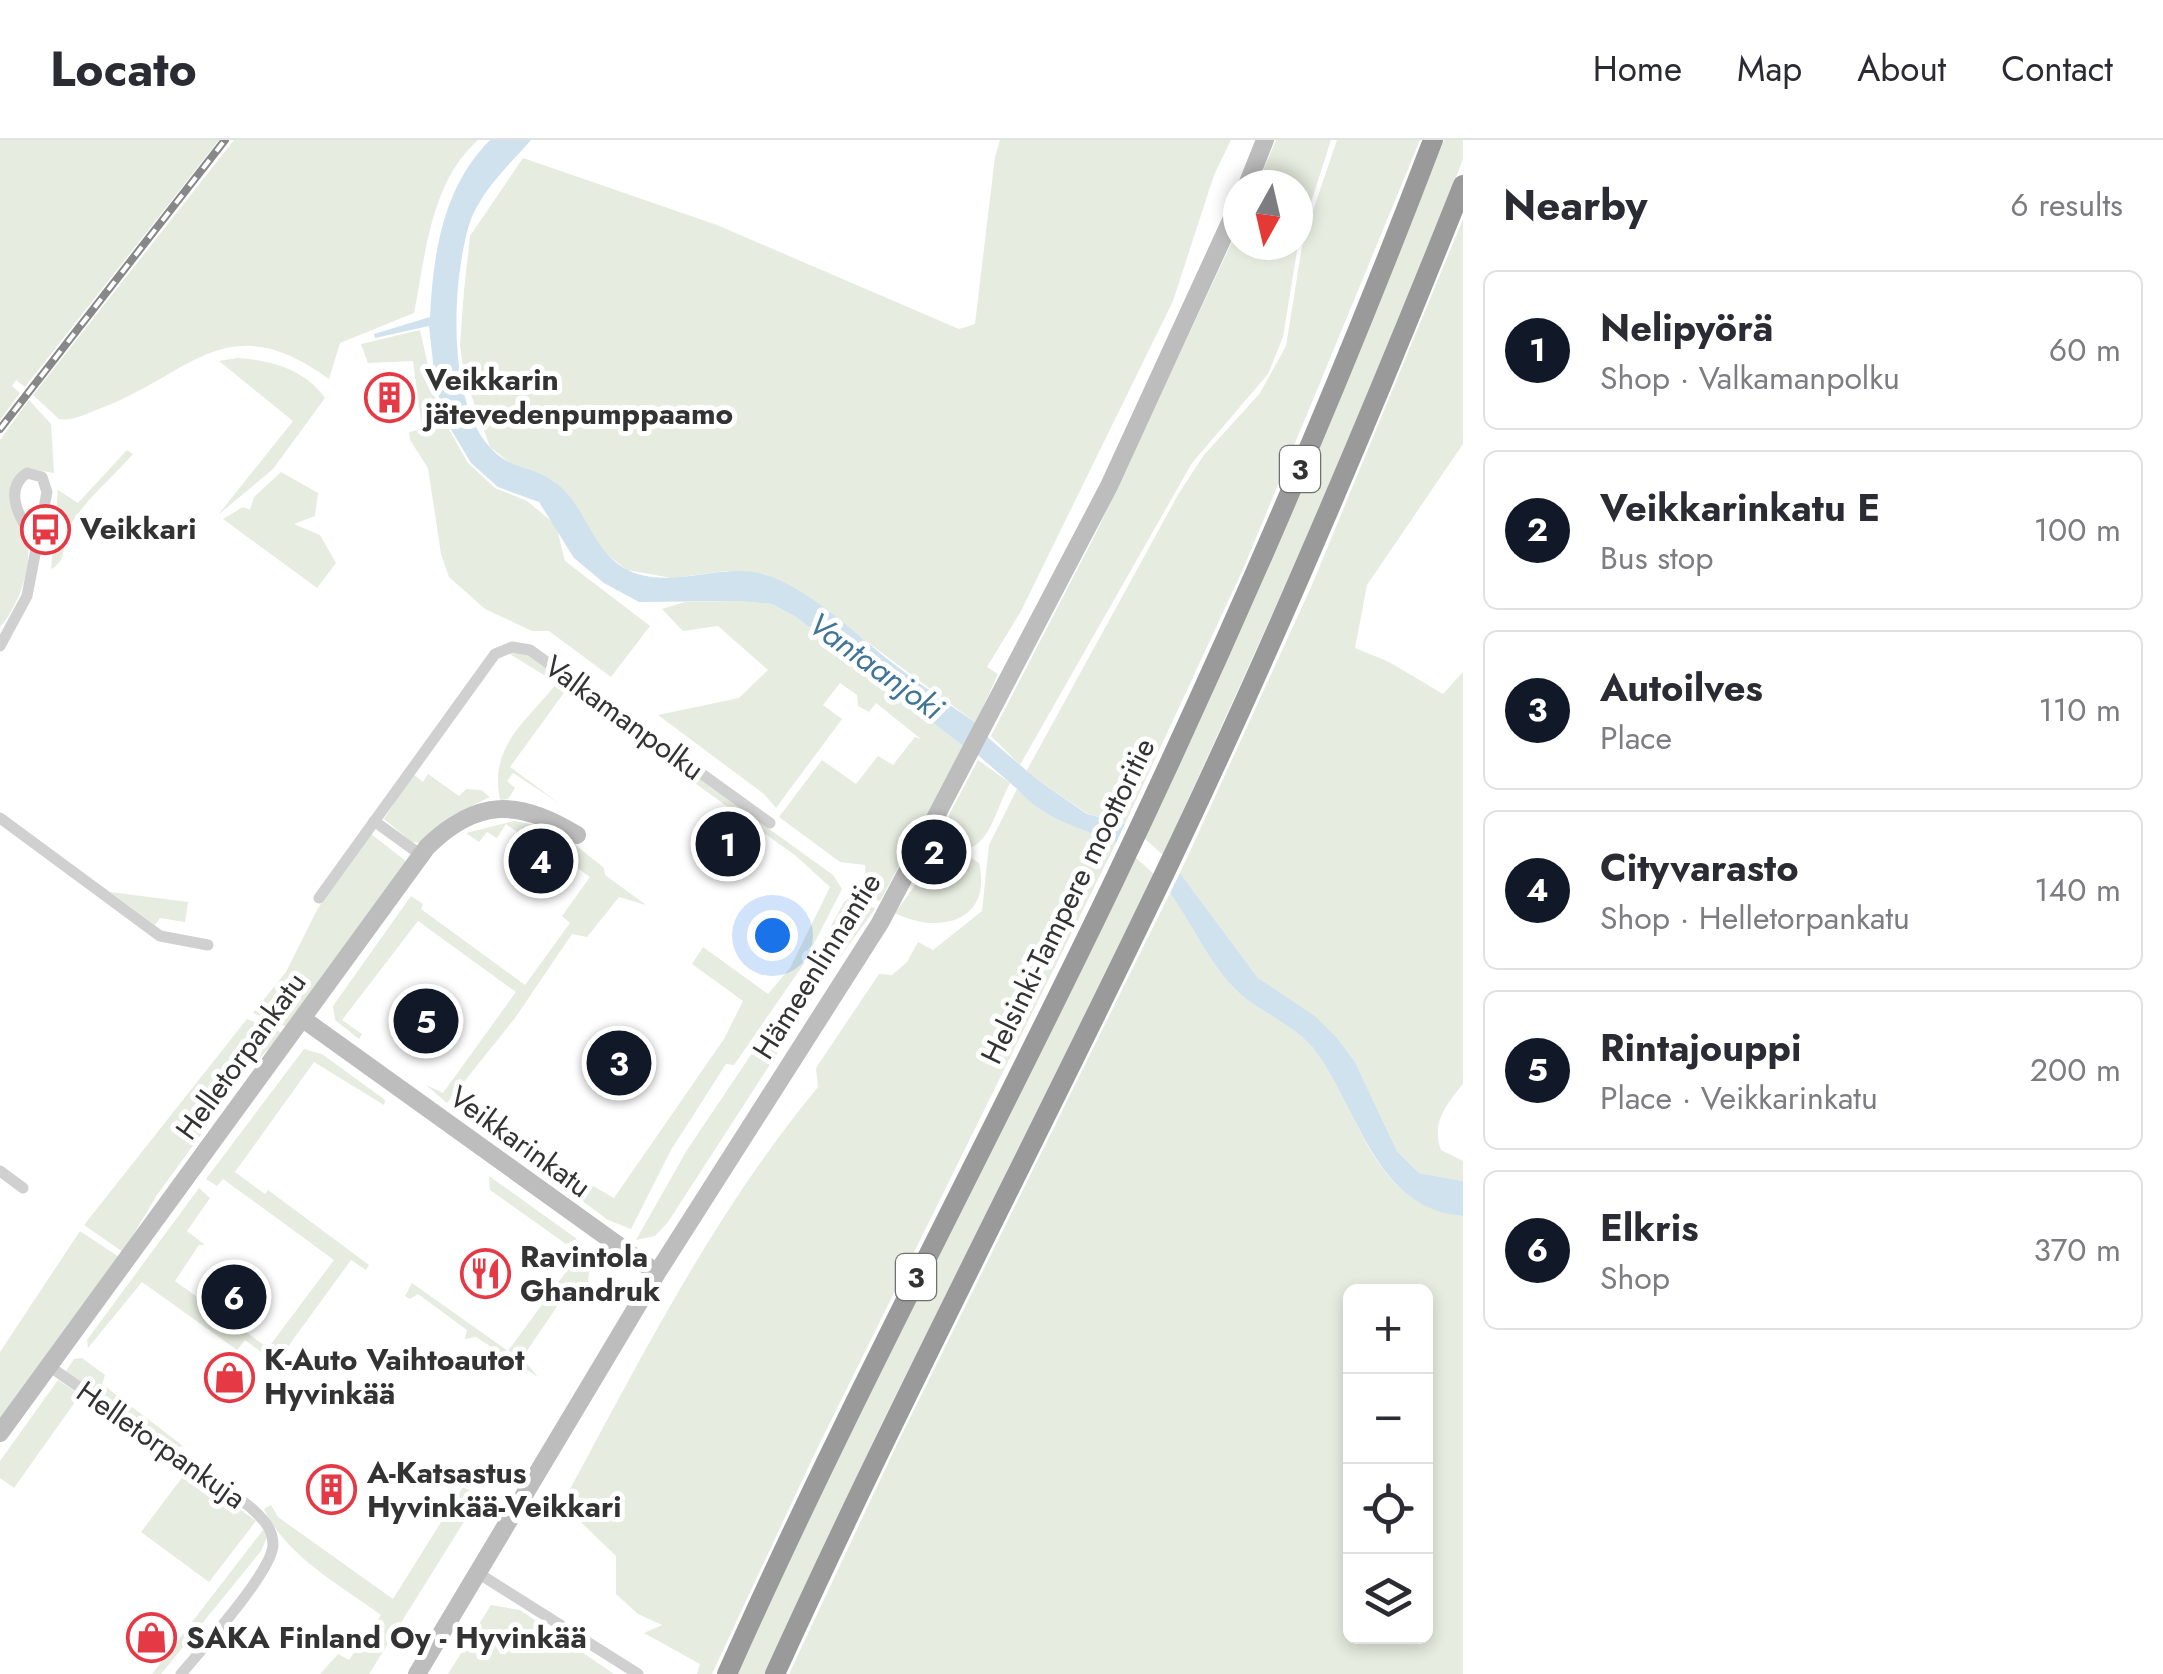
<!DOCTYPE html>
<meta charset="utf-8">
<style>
body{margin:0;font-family:Jost,sans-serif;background:#f7f7f7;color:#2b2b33}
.controls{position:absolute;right:30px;bottom:30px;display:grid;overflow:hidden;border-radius:15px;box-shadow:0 5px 15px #0003}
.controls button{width:90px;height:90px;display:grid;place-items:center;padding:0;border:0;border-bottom:2px solid #e1e1e2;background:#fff;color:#2b2b33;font:50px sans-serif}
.compass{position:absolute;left:1223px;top:30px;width:90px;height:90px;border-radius:50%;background:#fff;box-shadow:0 5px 15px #0003;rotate:188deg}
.you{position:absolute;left:772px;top:795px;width:35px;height:35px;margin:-25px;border:8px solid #fff;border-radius:50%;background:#1a73e8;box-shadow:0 0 0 15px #1a73e833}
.badge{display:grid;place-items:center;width:65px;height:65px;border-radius:50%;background:#111827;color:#fff;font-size:32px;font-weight:700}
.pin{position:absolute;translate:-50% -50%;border:5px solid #fff;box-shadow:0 2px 10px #0006}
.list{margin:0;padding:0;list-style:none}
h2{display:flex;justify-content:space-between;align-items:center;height:130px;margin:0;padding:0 40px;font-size:42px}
h2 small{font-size:32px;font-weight:400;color:#7c7c81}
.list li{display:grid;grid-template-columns:65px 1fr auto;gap:30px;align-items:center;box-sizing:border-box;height:160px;margin:0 20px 20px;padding:0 20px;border:2px solid #e1e1e2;border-radius:15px}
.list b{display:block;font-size:38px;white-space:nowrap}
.list p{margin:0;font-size:32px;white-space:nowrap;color:#7c7c81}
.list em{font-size:32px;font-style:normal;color:#7c7c81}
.icon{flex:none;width:55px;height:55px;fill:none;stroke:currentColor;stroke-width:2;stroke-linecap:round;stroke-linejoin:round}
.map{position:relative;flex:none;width:1463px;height:1534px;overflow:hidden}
header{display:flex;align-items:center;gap:60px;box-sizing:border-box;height:140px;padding:0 50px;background:#fff;border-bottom:2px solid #e1e1e2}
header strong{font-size:48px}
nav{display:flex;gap:55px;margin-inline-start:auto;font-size:35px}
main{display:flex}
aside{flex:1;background:#fff}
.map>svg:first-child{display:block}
</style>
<header>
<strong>Locato</strong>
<nav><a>Home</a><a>Map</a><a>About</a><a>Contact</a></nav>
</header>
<main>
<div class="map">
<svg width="1463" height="1534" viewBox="0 0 1463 1534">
<rect width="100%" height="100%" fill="#fff"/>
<!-- green -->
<path fill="#e6ecdf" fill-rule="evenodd" d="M 0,0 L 219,0 L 25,247 L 16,240 L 12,246 L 20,253 L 0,280 Z
M 234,0 L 478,0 C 430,43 426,114 414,173 L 340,203 L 329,239 C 225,163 190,237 96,270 C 84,275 72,281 59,279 L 33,255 Z
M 1000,0 L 1231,0 L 1214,35 L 1173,161 L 1021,471 L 987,527 L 998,534 L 976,583 L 846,486 L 765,434 L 726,431 L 672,438 L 627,430 L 600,409 L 554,341 L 518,329 L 490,307 L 464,235 L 460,205 L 464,151 L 470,96 L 523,18 L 717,85 L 959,189 L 975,184 L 995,17 Z
M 1276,0 L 1331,0 L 1298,103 L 1298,45 L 1257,45 Z
M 1337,0 L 1420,0 L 1244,427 L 1125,684 L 1088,674 L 1026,632 L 1179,353 L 1204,315 L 1260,253 L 1286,206 L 1303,100 Z
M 1444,0 L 1463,0 L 1463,19 L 1447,62 L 1340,325 L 1163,715 L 1144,698 L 1317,315 Z
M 1463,79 L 1463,304 L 1367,445 L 1355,508 L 1389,522 L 1443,554 L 1463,532 L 1463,944 C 1446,965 1431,983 1441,1010 L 1463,1021 L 1463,1041 L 1419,1033 L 1397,1011 L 1355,922 L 1338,899 L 1258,838 L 1180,733 L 1312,445 Z
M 1238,89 L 1238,105 L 1298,105 L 1283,197 L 1268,234 L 1192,323 L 1020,625 L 991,596 L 1095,395 Z
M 420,190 L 438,270 L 468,323 L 495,348 L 527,361 L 556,385 L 565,421 L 650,486 L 611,537 L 549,491 L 532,491 L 485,469 L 449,437 L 441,414 L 428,328 L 410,300 L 409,292 L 422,289 L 413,221 L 368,223 L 361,204 Z
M 237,218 C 270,220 305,229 325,258 L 273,329 L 218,375 L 293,281 L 219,221 Z
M 29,260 L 51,284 L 54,333 L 25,328 C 0,349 25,386 28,405 C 31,431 17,468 0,487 L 0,300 Z
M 127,310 L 133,314 C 114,336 84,361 69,387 C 61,402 69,420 51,429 L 58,350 L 78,363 Z
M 281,332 L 318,353 L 315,376 L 294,384 L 320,395 L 336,423 L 317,448 L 223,379 L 243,367 L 250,370 L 254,357 Z
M 738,461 L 772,464 L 796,477 L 963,606 L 880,761 L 866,754 L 865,725 L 840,722 L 779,677 L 822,620 L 856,644 L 878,616 L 893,625 L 915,597 L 921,599 L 876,563 L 869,572 L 858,566 L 857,555 L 840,543 L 823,565 L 842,579 L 776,668 L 764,654 L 658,575 L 739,558 L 768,530 L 718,486 L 683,491 L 662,469 L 685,462 Z
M 522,510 L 833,735 L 842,749 L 803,825 L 734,925 L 726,924 L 671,1010 L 631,1089 L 608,1080 L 577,1057 L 583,1048 L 593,1046 L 614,1058 L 724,899 L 743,861 L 692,824 L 703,807 L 768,854 L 790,828 L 830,747 L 796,716 L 566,550 L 510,627 L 559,663 L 513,633 L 507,641 L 515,648 L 508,659 L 500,660 C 489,606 525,583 557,543 L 508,513 Z
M 978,620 L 1010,643 C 990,681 990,718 940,711 L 950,673 Z
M 413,634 L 423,642 L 428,634 L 459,656 L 466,649 L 481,650 L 490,657 L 451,676 L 421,703 L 412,702 L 384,679 Z
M 1017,649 C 1045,679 1081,687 1116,703 L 814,1315 L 712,1534 L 697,1534 L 700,1524 L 644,1493 L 662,1485 L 638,1474 L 616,1454 L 616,1416 L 562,1364 C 640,1220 713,1074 818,947 L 816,928 L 879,834 L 892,835 L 907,822 L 918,802 L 933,810 L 982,771 L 989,705 Z
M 514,681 L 556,689 L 604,728 L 605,735 L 646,765 L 619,757 L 587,797 L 572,794 L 515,878 L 447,963 L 426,945 L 443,953 L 516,852 L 418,781 L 342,880 L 362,894 L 359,899 L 335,880 L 333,866 L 411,756 L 423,764 L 421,769 L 525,845 L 570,783 L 562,776 L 590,737 L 522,689 L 519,693 L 506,684 L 497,698 L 487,692 L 479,702 L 466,693 Z
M 371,694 L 407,722 L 287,887 L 253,873 L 286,832 L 318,768 Z
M 970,717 L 979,723 C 993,782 938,795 895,773 L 934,719 Z
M 1135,717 L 1154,734 L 1135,774 L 881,1285 L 765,1534 L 737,1534 L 798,1400 Z
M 110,752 L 188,762 L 185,782 L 160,778 L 155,785 Z
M 1170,753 C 1192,784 1208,821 1234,848 C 1256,871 1292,883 1313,908 C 1362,971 1369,1064 1463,1076 L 1463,1534 L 789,1534 L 897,1304 ZM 1350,1152 L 1426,1152 L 1426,1496 L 1350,1496 Z
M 854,754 L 875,769 L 830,831 L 812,822 L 844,762 Z
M 806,833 L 824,841 L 668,1082 L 655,1096 L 636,1100 L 687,1010 Z
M 247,879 L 283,893 L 245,934 L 157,1055 L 123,1112 L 84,1085 Z
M 304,909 L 322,914 L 385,960 L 384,965 L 314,922 L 235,1032 L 265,1054 L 268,1050 L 369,1125 L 366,1130 L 351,1120 L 276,1223 L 245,1200 L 237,1210 L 142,1142 L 88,1208 L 87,1200 L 199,1048 L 210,1058 L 187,1091 L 205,1105 L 199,1105 L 175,1141 L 268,1208 L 334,1120 L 223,1039 L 217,1046 L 206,1039 Z
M 468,970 L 477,971 L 555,1028 L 557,1037 L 553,1040 L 461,973 Z
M 489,1036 L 577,1099 L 566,1104 L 490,1050 Z
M 80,1091 L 119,1117 L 0,1282 L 0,1212 Z
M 591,1110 L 588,1143 L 569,1149 L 522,1218 L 538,1237 L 476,1197 L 465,1199 L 467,1190 L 418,1154 L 410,1159 L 405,1156 L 412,1143 L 508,1211 L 577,1117 Z
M 82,1218 L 105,1235 L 102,1244 L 183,1306 L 175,1308 L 72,1237 L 66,1231 L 74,1219 Z
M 58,1240 L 80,1255 L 14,1348 L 0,1338 L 0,1321 Z
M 187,1331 L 256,1381 L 209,1442 L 141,1392 Z
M 463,1347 L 480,1356 L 369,1534 L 320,1534 L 338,1514 L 349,1520 L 381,1475 C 340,1445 286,1416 264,1369 L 271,1365 L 278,1377 L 393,1459 Z
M 263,1390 L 267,1397 L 261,1411 L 161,1534 L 152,1534 Z
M 491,1465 L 520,1470 L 614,1534 L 448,1534 Z"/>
<!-- water -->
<path fill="#cfe2ee" d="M 490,0 L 531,0 C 509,25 479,53 469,85 C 452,143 447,257 488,305 C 510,331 531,325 553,341 C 585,362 590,408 624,428 C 667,453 721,420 766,435 C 811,450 853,492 890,521 C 918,543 947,563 976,583 L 963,606 L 796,477 L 772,464 L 738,461 L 639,462 L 604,443 L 574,418 L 539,362 L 498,347 L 471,323 L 450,288 L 436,249 L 429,186 L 375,198 L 374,194 L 430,177 C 433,114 443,47 490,0 Z
M 1026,632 L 1087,674 L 1125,684 L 1116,703 C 1078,686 1046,681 1017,649 Z
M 1180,733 L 1258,838 L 1316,877 L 1338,899 L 1355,922 L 1397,1011 L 1419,1033 L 1463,1041 L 1463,1076 C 1374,1069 1359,967 1313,908 C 1292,883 1256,871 1234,848 C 1208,821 1192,784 1170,753 Z"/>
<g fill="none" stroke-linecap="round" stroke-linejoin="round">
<!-- river -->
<path stroke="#cfe2ee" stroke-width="20" d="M 963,589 L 1043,658"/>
<!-- street -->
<path stroke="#d0d0d0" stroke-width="11" d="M 0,506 L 27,456 L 47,352 L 42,337 L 27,333 C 0,351 24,385 37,405
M 0,678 L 160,796 L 208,805
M 374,681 L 421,715
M 319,758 L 495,514 L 512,507 L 530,510 L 770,683
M 0,1031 L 23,1048
M 49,1226 L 249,1366 C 261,1377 273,1387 273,1405 C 272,1432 201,1510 181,1534
M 478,1433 L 638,1534"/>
<!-- secondary -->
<path stroke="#bdbdbd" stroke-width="18" d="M 1247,45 L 1265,0
M 303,879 L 657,1133
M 0,1293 L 427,707 C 477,658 519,659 577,695
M 417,1534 L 657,1133 L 880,783 L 1109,346 L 1238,65"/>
<!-- highway -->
<path stroke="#9a9a9a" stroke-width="20" d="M 727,1534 C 847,1265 987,1006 1114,741 C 1230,498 1337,251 1433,0
M 775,1534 C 891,1279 1021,1030 1143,778 C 1260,538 1364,293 1463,45"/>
<defs>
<path id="rail" d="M 0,289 L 225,0"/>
</defs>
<!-- rail casing -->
<use href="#rail" stroke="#888" stroke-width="8"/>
<!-- rail -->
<use href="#rail" stroke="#fff" stroke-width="4" stroke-dasharray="11" stroke-linecap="butt"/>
</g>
<!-- icons -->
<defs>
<symbol id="building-ring" viewBox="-11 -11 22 22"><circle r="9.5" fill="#fff" stroke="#e63946" stroke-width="1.5"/><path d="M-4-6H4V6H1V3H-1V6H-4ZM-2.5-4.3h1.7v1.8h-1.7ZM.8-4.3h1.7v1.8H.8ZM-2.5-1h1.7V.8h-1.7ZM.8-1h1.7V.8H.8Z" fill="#e63946"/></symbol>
<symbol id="bus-ring" viewBox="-11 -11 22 22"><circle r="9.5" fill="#fff" stroke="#e63946" stroke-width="1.5"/><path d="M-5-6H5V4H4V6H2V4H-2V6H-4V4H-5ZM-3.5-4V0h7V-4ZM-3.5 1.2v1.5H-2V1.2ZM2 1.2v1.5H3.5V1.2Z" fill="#e63946"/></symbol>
<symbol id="restaurant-ring" viewBox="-11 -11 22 22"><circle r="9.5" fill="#fff" stroke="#e63946" stroke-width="1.5"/><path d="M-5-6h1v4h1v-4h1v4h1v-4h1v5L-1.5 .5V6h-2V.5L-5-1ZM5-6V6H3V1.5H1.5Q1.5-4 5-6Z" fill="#e63946"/></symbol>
<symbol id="shop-ring" viewBox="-11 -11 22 22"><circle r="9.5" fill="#fff" stroke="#e63946" stroke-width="1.5"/><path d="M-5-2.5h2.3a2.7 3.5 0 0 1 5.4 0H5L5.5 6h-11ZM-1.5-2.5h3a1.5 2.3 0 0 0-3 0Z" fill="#e63946"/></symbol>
</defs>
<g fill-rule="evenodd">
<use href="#building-ring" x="362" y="230" width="55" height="55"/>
<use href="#bus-ring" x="18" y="362" width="55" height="55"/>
<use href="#restaurant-ring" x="458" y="1106" width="55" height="55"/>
<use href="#shop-ring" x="202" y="1210" width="55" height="55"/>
<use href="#building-ring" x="304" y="1322" width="55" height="55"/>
<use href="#shop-ring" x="124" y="1470" width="55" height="55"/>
</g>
<g text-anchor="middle" stroke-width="10" stroke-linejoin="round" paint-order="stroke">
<!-- shield labels -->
<g fill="#fff" stroke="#707070" stroke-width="2.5">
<rect x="1280" y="306" width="40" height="46" rx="8"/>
<rect x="896" y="1114" width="40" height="46" rx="8"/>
</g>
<g font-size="28" font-weight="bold" fill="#333">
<text x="1300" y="339">3</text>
<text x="916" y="1147">3</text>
</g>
<!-- poi labels -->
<g font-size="30" font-weight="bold" fill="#333" stroke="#fff" text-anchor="start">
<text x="425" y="250">Veikkarin<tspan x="425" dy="34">jätevedenpumppaamo</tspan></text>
<text x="80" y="399">Veikkari</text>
<text x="520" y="1127">Ravintola<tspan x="520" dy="34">Ghandruk</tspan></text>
<text x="264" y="1230">K-Auto Vaihtoautot<tspan x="264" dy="34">Hyvinkää</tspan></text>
<text x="367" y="1343">A-Katsastus<tspan x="367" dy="34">Hyvinkää-Veikkari</tspan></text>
<text x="186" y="1508">SAKA Finland Oy - Hyvinkää</text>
</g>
<!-- street labels -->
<g font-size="30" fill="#333" stroke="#fff">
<text transform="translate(624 578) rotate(36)" y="10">Valkamanpolku</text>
<text transform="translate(1068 761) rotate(-64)" y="10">Helsinki-Tampere moottoritie</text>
<text transform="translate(817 826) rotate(-58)" y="10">Hämeenlinnantie</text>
<text transform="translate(241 916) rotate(-54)" y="10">Helletorpankatu</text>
<text transform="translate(520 1002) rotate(36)" y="10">Veikkarinkatu</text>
<text transform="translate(161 1305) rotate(35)" y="10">Helletorpankuja</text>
</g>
<!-- water labels -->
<g font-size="32" font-style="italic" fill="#3f7597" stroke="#fff">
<text transform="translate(876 526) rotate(36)" y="11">Vantaanjoki</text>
</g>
</g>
</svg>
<div class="controls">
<button>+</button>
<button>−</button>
<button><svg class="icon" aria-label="locate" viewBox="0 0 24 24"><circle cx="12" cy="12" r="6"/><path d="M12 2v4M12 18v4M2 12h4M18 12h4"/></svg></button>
<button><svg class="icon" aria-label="layers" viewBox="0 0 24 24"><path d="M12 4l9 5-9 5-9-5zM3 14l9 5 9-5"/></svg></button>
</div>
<svg class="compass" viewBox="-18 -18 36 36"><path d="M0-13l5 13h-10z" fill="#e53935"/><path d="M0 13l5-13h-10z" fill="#7c7c81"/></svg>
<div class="you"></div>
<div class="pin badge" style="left:728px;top:704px">1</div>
<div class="pin badge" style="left:934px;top:712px">2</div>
<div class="pin badge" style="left:619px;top:923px">3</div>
<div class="pin badge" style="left:541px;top:721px">4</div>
<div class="pin badge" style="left:426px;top:881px">5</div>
<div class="pin badge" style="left:234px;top:1157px">6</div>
</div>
<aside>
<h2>Nearby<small>6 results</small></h2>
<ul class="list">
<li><span class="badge">1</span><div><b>Nelipyörä</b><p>Shop · Valkamanpolku</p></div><em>60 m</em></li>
<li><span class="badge">2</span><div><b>Veikkarinkatu E</b><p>Bus stop</p></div><em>100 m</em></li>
<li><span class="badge">3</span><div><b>Autoilves</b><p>Place</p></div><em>110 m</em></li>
<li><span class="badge">4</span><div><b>Cityvarasto</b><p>Shop · Helletorpankatu</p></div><em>140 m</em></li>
<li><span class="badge">5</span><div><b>Rintajouppi</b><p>Place · Veikkarinkatu</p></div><em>200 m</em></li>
<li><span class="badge">6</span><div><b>Elkris</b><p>Shop</p></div><em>370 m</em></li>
</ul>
</aside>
</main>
